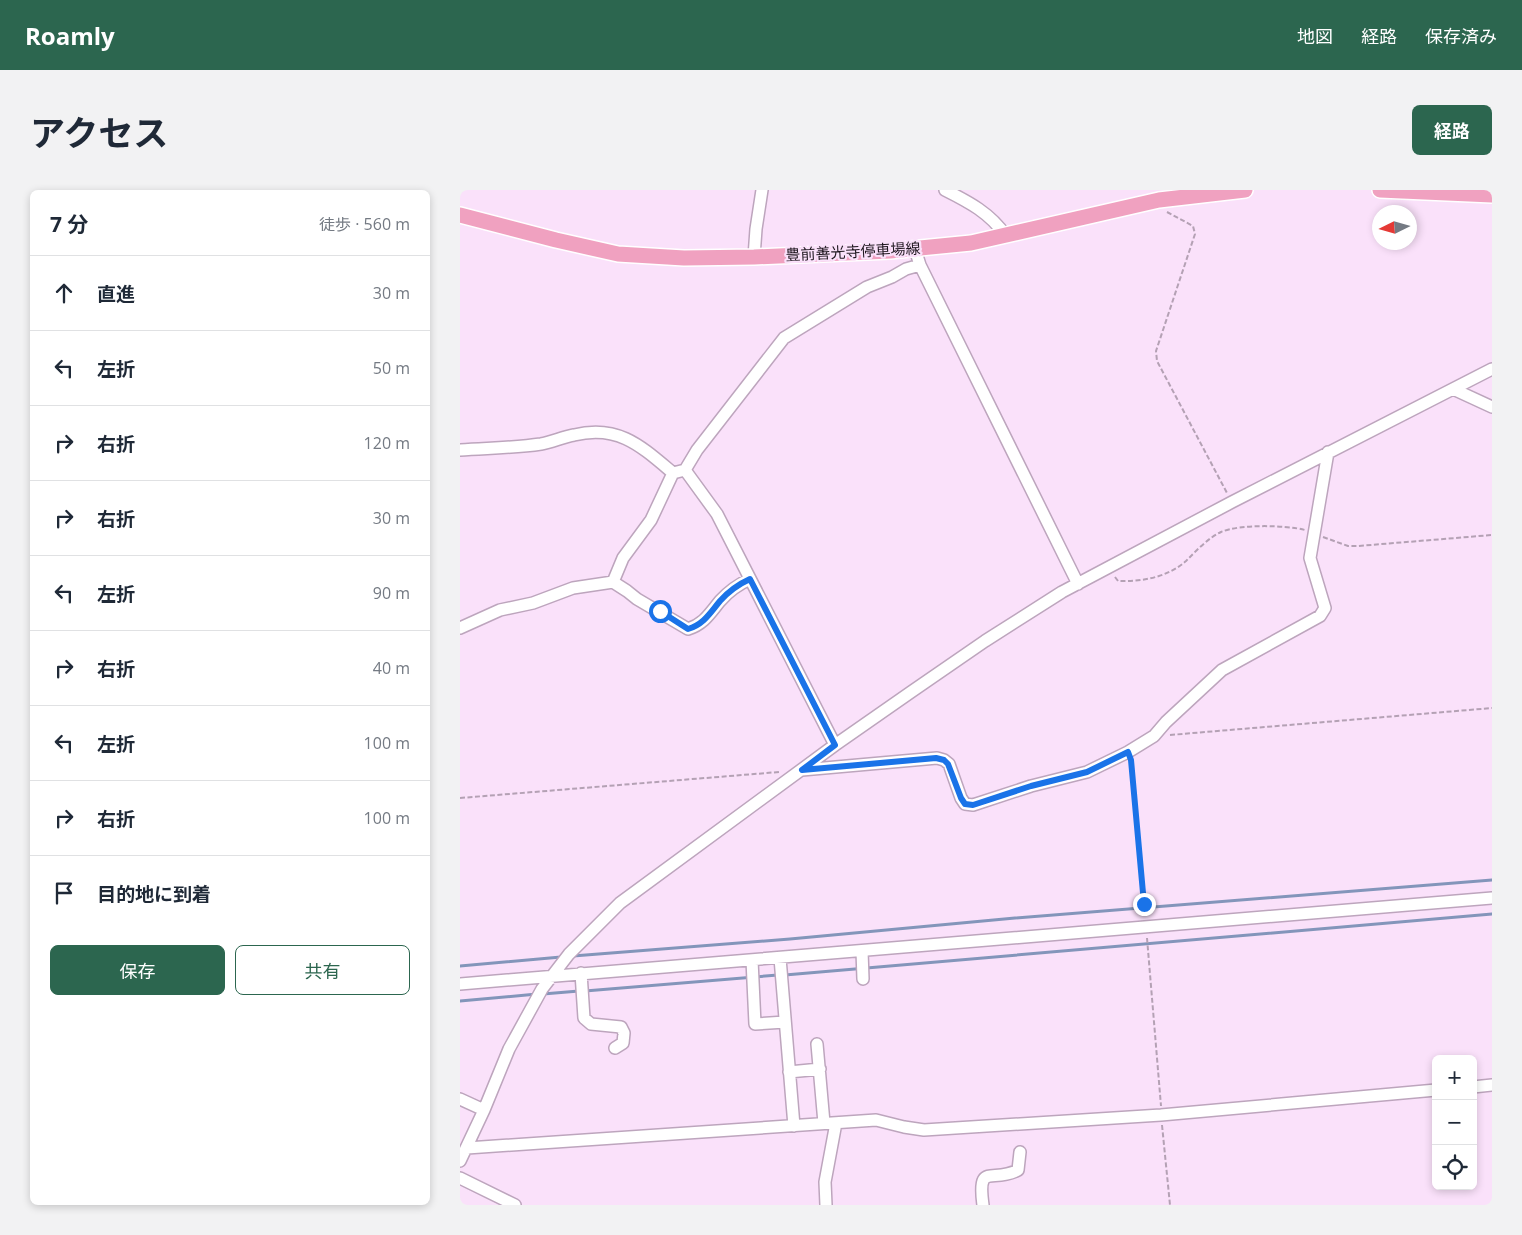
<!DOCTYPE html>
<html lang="ja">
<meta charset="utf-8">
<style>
body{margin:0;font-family:"Open Sans","Noto Sans JP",sans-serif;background:#f2f2f3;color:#1f2937}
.controls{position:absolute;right:15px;bottom:15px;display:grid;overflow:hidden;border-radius:8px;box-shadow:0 2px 8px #0003}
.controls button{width:45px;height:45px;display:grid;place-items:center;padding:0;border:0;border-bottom:1px solid #e0e1e3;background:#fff;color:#1f2937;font:25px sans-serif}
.compass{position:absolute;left:912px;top:15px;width:45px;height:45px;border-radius:50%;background:#fff;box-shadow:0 2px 8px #0003;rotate:265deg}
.stop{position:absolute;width:15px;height:15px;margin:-11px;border:4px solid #1a73e8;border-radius:50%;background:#fff}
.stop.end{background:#1a73e8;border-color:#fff;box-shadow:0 1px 5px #0008}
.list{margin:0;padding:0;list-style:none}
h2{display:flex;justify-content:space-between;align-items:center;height:65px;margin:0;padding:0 20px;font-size:21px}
h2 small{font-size:16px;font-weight:400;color:#747a83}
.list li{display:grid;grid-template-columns:32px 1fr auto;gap:15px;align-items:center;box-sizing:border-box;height:75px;padding:0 20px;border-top:1px solid #e0e1e3}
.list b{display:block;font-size:19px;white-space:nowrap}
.list em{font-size:16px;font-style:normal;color:#747a83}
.actions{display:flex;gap:10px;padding:15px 20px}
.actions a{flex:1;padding:11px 0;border:1px solid #2c664f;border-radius:8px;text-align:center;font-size:18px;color:#2c664f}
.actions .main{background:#2c664f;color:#fff}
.icon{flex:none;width:28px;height:28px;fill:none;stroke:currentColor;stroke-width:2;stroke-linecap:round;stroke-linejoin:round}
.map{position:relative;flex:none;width:1032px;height:1015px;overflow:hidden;border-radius:8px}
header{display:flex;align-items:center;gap:30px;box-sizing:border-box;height:70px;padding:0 25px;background:#2c664f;color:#fff}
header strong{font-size:24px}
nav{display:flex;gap:28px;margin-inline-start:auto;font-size:18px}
.intro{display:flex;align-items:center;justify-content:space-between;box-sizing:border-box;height:120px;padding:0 30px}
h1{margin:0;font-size:35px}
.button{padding:12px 22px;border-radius:8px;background:#2c664f;color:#fff;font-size:18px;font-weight:700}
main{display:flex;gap:30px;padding:0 30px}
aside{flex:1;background:#fff;border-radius:8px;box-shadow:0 2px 8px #0003}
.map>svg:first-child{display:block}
</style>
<header>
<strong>Roamly</strong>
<nav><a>地図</a><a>経路</a><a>保存済み</a></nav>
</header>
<div class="intro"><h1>アクセス</h1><a class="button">経路</a></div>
<main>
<aside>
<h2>7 分<small>徒歩 · 560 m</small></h2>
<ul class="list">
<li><svg class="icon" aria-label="ahead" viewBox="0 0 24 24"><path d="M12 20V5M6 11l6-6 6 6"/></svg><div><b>直進</b></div><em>30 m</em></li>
<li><svg class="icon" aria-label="left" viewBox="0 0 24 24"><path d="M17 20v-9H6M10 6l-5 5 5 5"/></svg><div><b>左折</b></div><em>50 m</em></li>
<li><svg class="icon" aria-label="right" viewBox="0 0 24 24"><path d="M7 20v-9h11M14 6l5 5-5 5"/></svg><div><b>右折</b></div><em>120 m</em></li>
<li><svg class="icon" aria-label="right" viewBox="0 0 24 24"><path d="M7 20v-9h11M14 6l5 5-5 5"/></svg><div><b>右折</b></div><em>30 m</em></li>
<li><svg class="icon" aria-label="left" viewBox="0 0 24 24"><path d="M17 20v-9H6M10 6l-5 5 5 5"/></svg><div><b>左折</b></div><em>90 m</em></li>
<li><svg class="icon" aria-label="right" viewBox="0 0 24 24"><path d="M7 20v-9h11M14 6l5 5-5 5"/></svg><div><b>右折</b></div><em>40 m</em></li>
<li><svg class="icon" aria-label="left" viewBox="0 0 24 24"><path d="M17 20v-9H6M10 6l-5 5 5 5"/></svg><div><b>左折</b></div><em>100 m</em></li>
<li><svg class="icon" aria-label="right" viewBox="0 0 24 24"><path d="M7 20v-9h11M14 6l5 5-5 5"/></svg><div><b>右折</b></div><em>100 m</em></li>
<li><svg class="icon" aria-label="arrive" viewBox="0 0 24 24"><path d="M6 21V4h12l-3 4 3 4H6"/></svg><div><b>目的地に到着</b></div></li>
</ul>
<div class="actions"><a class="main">保存</a><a>共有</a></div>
</aside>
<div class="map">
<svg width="1032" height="1015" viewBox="0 0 1032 1015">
<rect width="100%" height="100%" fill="#fae1fa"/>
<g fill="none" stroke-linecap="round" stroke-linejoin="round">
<!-- stream -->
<path stroke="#8395ba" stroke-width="3" d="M 113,766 L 330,749 L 555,728 L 1032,690
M 0,776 L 101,767
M 325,785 L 1032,724
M 125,801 L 318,785
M 83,804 L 119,801
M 0,811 L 77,804"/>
<defs>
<path id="minor" d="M 485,0 C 509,12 530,23 546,46
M 455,59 L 460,75 L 618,394
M 294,67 L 296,39 L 302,0
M 993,199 L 1032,217
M 0,260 C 27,258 54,258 81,254 C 92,252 103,247 114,245 C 158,234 181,256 213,283
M 225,280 L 257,324 L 375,555
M 213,283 L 225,280 L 237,260 L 324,148 L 407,97 L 432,87 L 446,79 L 460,75
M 153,392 L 163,368 L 191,330 L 213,283
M 0,438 L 40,420 L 73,413 L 113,398 L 153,392 L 167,401 L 177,409 L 228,439 C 244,434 250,423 260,411 C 268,402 279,394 290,389
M 342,580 L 477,568 L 484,570 L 489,574 L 501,608 L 505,614 L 513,615 L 571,596 L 627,582 L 668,562 L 694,546 L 706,532 L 762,480 L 860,426 L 865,418 L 850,368 L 868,262
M 402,761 L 403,789
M 320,768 L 334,936
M 292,770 L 295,834 L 325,832
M 121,783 L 124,828 L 131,834 L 161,837 L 164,843 L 163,853 L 155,858
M 0,794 L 1032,708
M 357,854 L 364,933
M 329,882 L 360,879
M 1013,897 L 1032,895
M 0,909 L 24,920
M 7,958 L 416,930 L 444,937 L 464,940 L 701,925 L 976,900
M 0,971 L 24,920 L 49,859 L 82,799 L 109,764 L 160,713 L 375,555 L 451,502 L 525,451 L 602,402 L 772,312 L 1032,179
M 0,988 L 55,1015
M 366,1015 L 365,992 L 376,933
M 523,1015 C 517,971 532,994 558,980 L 560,962"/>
<path id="major" d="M 920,0 L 1032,5
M 0,25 L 96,50 L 158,64 L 224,68 L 294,67 L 430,61 L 511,53 L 699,10 L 785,0"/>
</defs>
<!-- minor casing -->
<use href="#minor" stroke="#bda5bd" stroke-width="14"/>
<!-- major casing -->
<use href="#major" stroke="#fff" stroke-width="18"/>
<!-- path -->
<path stroke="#b4a1b4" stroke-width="2" stroke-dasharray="5 2.5" stroke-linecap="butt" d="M 707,22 L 733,36 L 735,44 L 696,161 L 697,171 L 767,303
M 863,347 L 888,356 L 898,356 L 1032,345
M 655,387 L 658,391 C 682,392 708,387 726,371 C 736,361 748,348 761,342 C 779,334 826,335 845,340
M 710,545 L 1032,518
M 671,572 L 685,726
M 0,608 L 319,582
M 687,748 L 701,916
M 702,935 L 710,1015"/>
<!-- minor -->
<use href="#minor" stroke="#fff" stroke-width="11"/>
<!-- major -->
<use href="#major" stroke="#f0a1c0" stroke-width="15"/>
</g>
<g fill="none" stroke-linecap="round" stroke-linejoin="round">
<!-- route -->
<path stroke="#1a73e8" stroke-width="6" d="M 200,421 L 228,439 C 244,434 250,423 260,411 C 268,402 279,394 290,389 L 375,555 L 342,580 L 476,568 L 484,570 L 488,574 L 501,608 L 505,614 L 513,615 L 571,596 L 627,582 L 668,562 L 671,570 L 684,714"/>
</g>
<g text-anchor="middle" stroke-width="4.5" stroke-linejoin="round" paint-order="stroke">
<!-- street labels -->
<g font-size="15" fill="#1e161e" stroke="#fae1fa">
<text transform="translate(393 62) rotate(-3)" y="5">豊前善光寺停車場線</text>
</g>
</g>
</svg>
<div class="controls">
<button>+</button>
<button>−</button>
<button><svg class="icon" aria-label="locate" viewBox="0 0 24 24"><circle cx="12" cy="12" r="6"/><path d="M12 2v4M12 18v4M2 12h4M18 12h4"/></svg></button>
</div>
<svg class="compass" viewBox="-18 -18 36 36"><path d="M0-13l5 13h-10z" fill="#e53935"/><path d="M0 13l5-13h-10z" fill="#747a83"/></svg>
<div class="stop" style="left:200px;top:421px"></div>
<div class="stop end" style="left:684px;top:714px"></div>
</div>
</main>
